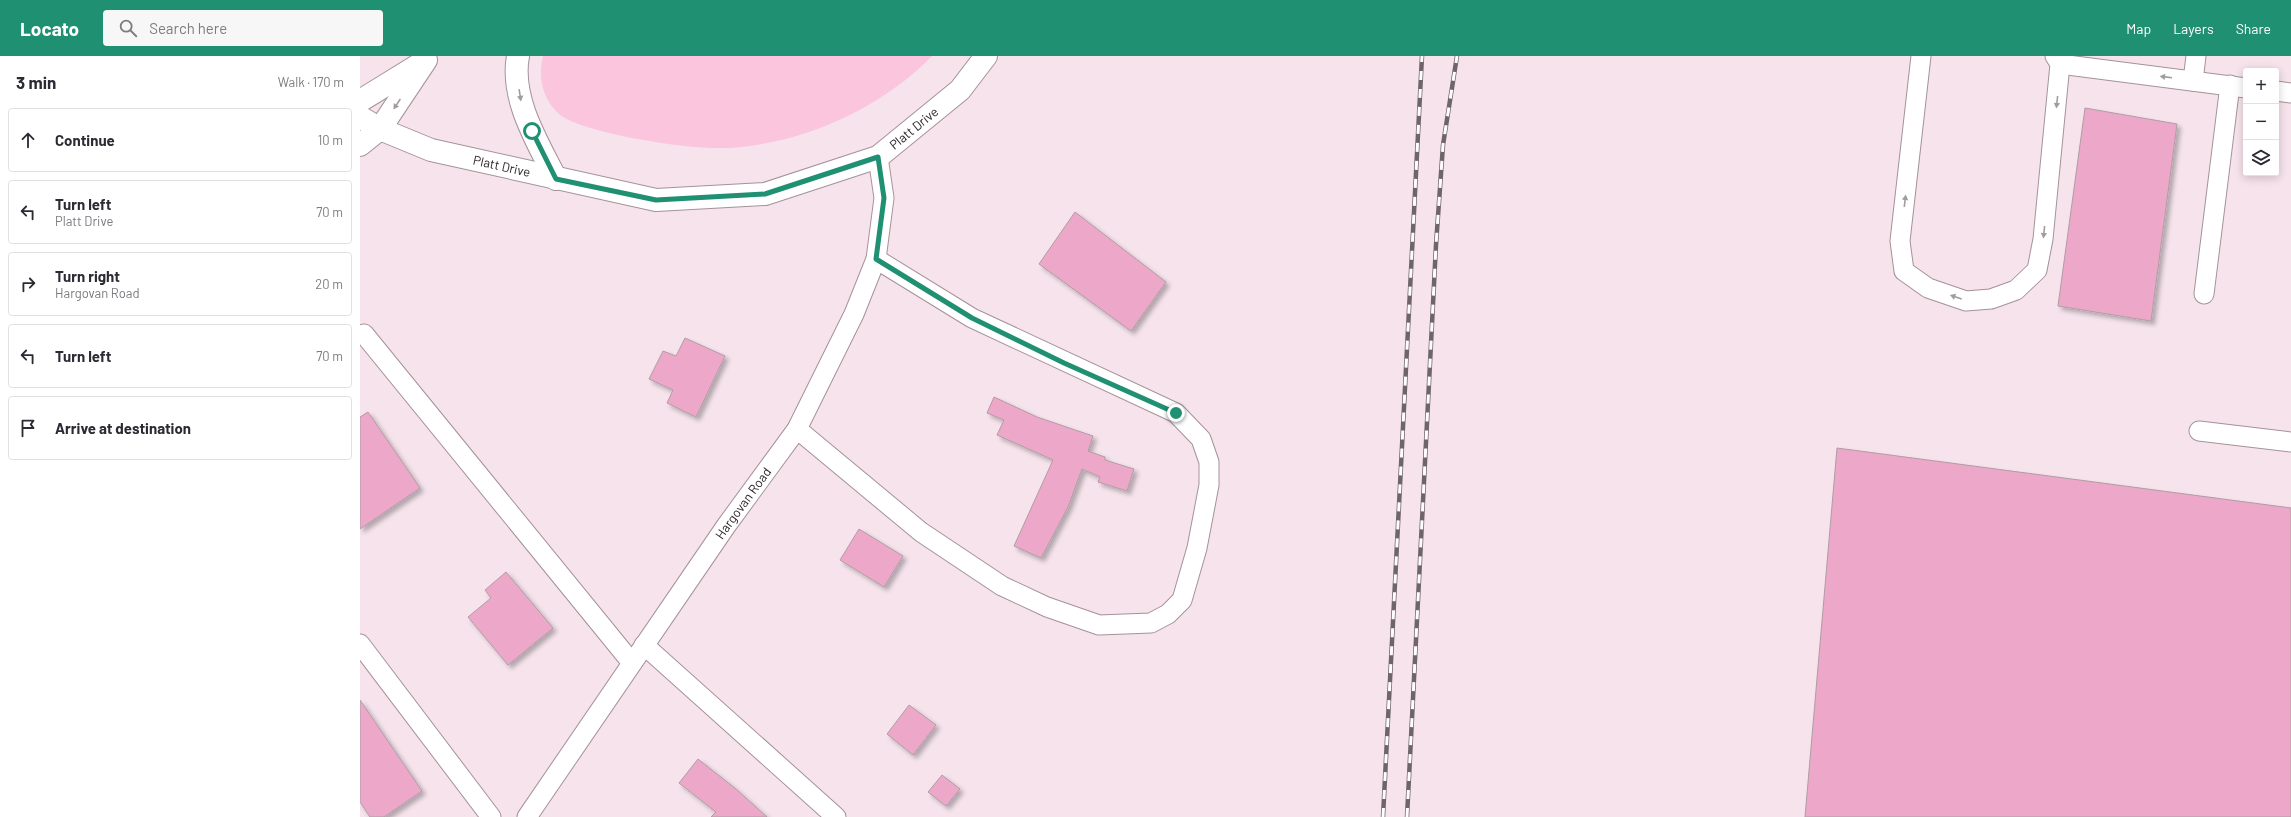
<!DOCTYPE html>
<meta charset="utf-8">
<style>
body{margin:0;font-family:Barlow,sans-serif;background:#f7f7f7;color:#2b2b33}
.controls{position:absolute;right:12px;top:12px;display:grid;overflow:hidden;border-radius:4px;box-shadow:0 2px 10px #0003}
.controls button{width:36px;height:36px;display:grid;place-items:center;padding:0;border:0;border-bottom:1px solid #e1e1e2;background:#fff;color:#2b2b33;font:20px sans-serif}
.stop{position:absolute;width:12px;height:12px;margin:-9px;border:3px solid #1f9071;border-radius:50%;background:#fff}
.stop.end{background:#1f9071;border-color:#fff;box-shadow:0 1px 4px #0008}
.list{margin:0;padding:0;list-style:none}
h2{display:flex;justify-content:space-between;align-items:center;height:52px;margin:0;padding:0 16px;font-size:17px}
h2 small{font-size:13px;font-weight:400;color:#7c7c81}
.list li{display:grid;grid-template-columns:26px 1fr auto;gap:12px;align-items:center;box-sizing:border-box;height:64px;margin:0 8px 8px;padding:0 8px;border:1px solid #e1e1e2;border-radius:4px}
.list b{display:block;font-size:15px;white-space:nowrap}
.list p{margin:0;font-size:13px;white-space:nowrap;color:#7c7c81}
.list em{font-size:13px;font-style:normal;color:#7c7c81}
.icon{flex:none;width:22px;height:22px;fill:none;stroke:currentColor;stroke-width:2;stroke-linecap:round;stroke-linejoin:round}
.map{position:relative;flex:none;width:1931px;height:761px;overflow:hidden}
header{display:flex;align-items:center;gap:24px;box-sizing:border-box;height:56px;padding:0 20px;background:#1f9071;color:#fff}
header strong{font-size:19px}
nav{display:flex;gap:22px;margin-inline-start:auto;font-size:14px}
.search{width:280px;height:36px;background:#f7f7f7;display:flex;align-items:center;gap:10px;box-sizing:border-box;padding:0 14px;border-radius:4px;color:#7c7c81;font-size:15px}
main{display:flex}
aside{flex:1;background:#fff}
.map>svg:first-child{display:block}
</style>
<header>
<strong>Locato</strong>
<div class="search"><svg class="icon" aria-label="search" viewBox="0 0 24 24"><circle cx="10" cy="10" r="6"/><path d="M15 15l6 6"/></svg>Search here</div>
<nav><a>Map</a><a>Layers</a><a>Share</a></nav>
</header>
<main>
<aside>
<h2>3 min<small>Walk · 170 m</small></h2>
<ul class="list">
<li><svg class="icon" aria-label="ahead" viewBox="0 0 24 24"><path d="M12 20V5M6 11l6-6 6 6"/></svg><div><b>Continue</b></div><em>10 m</em></li>
<li><svg class="icon" aria-label="left" viewBox="0 0 24 24"><path d="M17 20v-9H6M10 6l-5 5 5 5"/></svg><div><b>Turn left</b><p>Platt Drive</p></div><em>70 m</em></li>
<li><svg class="icon" aria-label="right" viewBox="0 0 24 24"><path d="M7 20v-9h11M14 6l5 5-5 5"/></svg><div><b>Turn right</b><p>Hargovan Road</p></div><em>20 m</em></li>
<li><svg class="icon" aria-label="left" viewBox="0 0 24 24"><path d="M17 20v-9H6M10 6l-5 5 5 5"/></svg><div><b>Turn left</b></div><em>70 m</em></li>
<li><svg class="icon" aria-label="arrive" viewBox="0 0 24 24"><path d="M6 21V4h12l-3 4 3 4H6"/></svg><div><b>Arrive at destination</b></div></li>
</ul>
</aside>
<div class="map">
<svg width="1931" height="761" viewBox="0 0 1931 761">
<defs>
<filter id="shadow"><feDropShadow dx="3.5" dy="3.5" stdDeviation="2" flood-color="#0004"/></filter>
</defs>
<rect width="100%" height="100%" fill="#f6e3ec"/>
<!-- green -->
<path fill="#fac5dd" d="M 183,0 L 572,0 C 538,35 492,62 446,77 C 417,86 385,93 354,92 C 323,92 221,77 199,58 C 182,43 178,21 183,0 Z"/>
<!-- building -->
<path fill="#eda7c8" stroke="#af9da5" filter="url(#shadow)" d="M 1725,52 L 1817,68 L 1791,265 L 1698,250 Z
M 715,156 L 806,226 L 771,275 L 679,208 Z
M 325,282 L 365,300 L 336,361 L 307,347 L 313,334 L 289,323 L 303,295 L 316,300 Z
M 634,341 L 677,361 L 733,380 L 728,395 L 745,401 L 745,404 L 774,413 L 767,435 L 738,426 L 740,421 L 722,413 L 708,451 L 681,502 L 654,490 L 693,404 L 637,379 L 644,364 L 627,357 Z
M 8,356 L 60,432 L 0,473 L 0,361 Z
M 1477,392 L 1931,452 L 1931,761 L 1445,761 Z
M 499,473 L 543,500 L 524,531 L 480,504 Z
M 146,516 L 193,572 L 148,609 L 108,561 L 131,542 L 125,534 Z
M 0,644 L 62,735 L 24,761 L 10,761 L 0,746 Z
M 549,649 L 576,669 L 553,699 L 527,678 Z
M 338,703 L 376,733 L 407,761 L 351,761 L 356,756 L 319,727 Z
M 582,719 L 600,733 L 586,750 L 568,736 Z"/>
<g fill="none" stroke-linecap="round" stroke-linejoin="round">
<defs>
<g id="lane">
<path d="M 1561,0 L 1540,185 L 1544,215 L 1568,232 L 1606,245 L 1631,243 L 1656,234 L 1677,214 L 1683,183 L 1700,8 L 1695,0"/>
<path d="M 1700,8 L 1886,32"/>
<path d="M 1833,25 L 1836,0"/>
<path d="M 1916,35 L 1931,37"/>
<path d="M 1844,238 L 1870,29"/>
<path d="M 4,278 L 272,607"/>
<path d="M 437,373 L 561,476 L 642,530 L 687,551 L 739,569 L 791,567 L 808,558 L 822,544 L 837,492 L 849,429 L 849,406 L 841,383 L 816,357 L 612,262 L 516,203"/>
<path d="M 1839,375 L 1931,386"/>
<path d="M 0,588 L 131,761"/>
<path d="M 284,589 L 476,761"/>
<path id="s1" d="M 167,761 L 366,470 L 437,373 L 494,258 L 516,203 L 524,142 L 518,101"/>
</g>
<g id="secondary">
<path d="M 158,0 C 150,43 178,87 196,123"/>
<path d="M 0,45 L 60,8"/>
<path id="s2" d="M 0,61 L 20,73 L 71,94 L 296,144 L 405,138 L 518,101 L 600,34 L 626,0"/>
<path d="M 0,89 L 20,73 L 66,4"/>
</g>
</defs>
<!-- lane casing -->
<use href="#lane" stroke="#a4929a" stroke-width="21"/>
<!-- secondary casing -->
<use href="#secondary" stroke="#a4929a" stroke-width="24"/>
<!-- lane -->
<use href="#lane" stroke="#fff" stroke-width="19"/>
<!-- secondary -->
<use href="#secondary" stroke="#fff" stroke-width="22"/>
<defs>
<path id="rail" d="M 1023,761 L 1062,0
M 1047,761 L 1076,189 L 1083,89 L 1097,0"/>
</defs>
<!-- rail casing -->
<use href="#rail" stroke="#6f6469" stroke-width="4.5"/>
<!-- rail -->
<use href="#rail" stroke="#fff" stroke-width="3" stroke-dasharray="9" stroke-linecap="butt"/>
</g>
<!-- one-way arrows -->
<defs><path id="oneway-solid" d="M-6-.8H1V-3.2L6.5 0L1 3.2V.8H-6Z"/></defs>
<g fill="#a09d9e">
<use href="#oneway-solid" transform="translate(1806 21) rotate(-173)"/>
<use href="#oneway-solid" transform="translate(160 39) rotate(81)"/>
<use href="#oneway-solid" transform="translate(1697 46) rotate(96)"/>
<use href="#oneway-solid" transform="translate(37 48) rotate(124)"/>
<use href="#oneway-solid" transform="translate(1545 145) rotate(-83)"/>
<use href="#oneway-solid" transform="translate(1684 176) rotate(96)"/>
<use href="#oneway-solid" transform="translate(1596 241) rotate(-161)"/>
</g>
<g fill="none" stroke-linecap="round" stroke-linejoin="round">
<!-- route -->
<path stroke="#1f9071" stroke-width="5" d="M 172,75 L 196,123 L 296,144 L 405,138 L 518,101 L 524,142 L 516,203 L 612,262 L 704,307 L 816,357"/>
</g>
<g text-anchor="middle" stroke-width="3" stroke-linejoin="round" paint-order="stroke">
<!-- street labels -->
<g font-size="13" fill="#2c2528" stroke="#fff">
<text dy="5" stroke="none"><textPath href="#s2" startOffset="583">Platt Drive</textPath></text>
<text dy="5" stroke="none"><textPath href="#s2" startOffset="151">Platt Drive</textPath></text>
<text dy="5" stroke="none"><textPath href="#s1" startOffset="381">Hargovan Road</textPath></text>
</g>
</g>
</svg>
<div class="controls">
<button>+</button>
<button>−</button>
<button><svg class="icon" aria-label="layers" viewBox="0 0 24 24"><path d="M12 4l9 5-9 5-9-5zM3 14l9 5 9-5"/></svg></button>
</div>
<div class="stop" style="left:172px;top:75px"></div>
<div class="stop end" style="left:816px;top:357px"></div>
</div>
</main>
